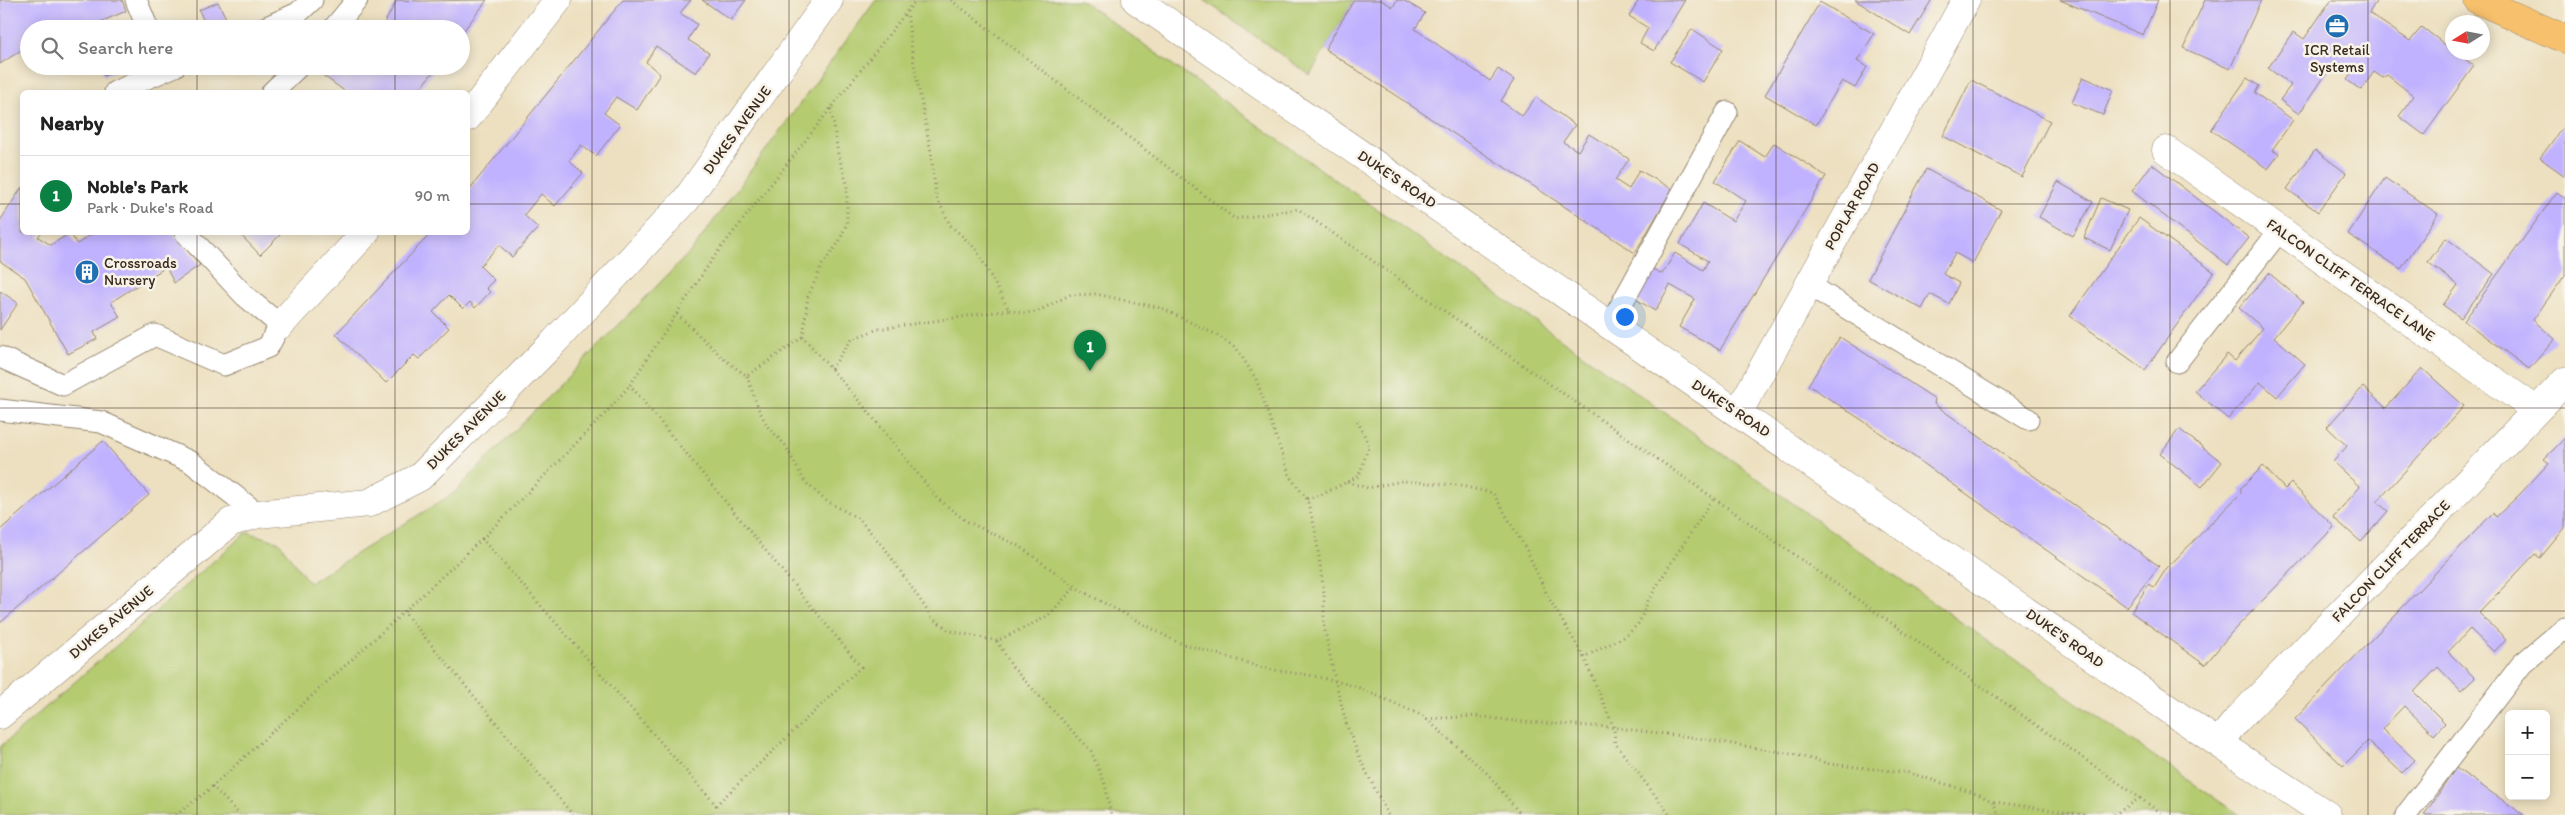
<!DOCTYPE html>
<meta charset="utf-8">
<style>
body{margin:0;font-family:Itim,sans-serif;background:#f2f2f2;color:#222}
.controls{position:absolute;right:15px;bottom:15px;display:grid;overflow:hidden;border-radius:8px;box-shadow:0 2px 12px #0003}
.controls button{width:45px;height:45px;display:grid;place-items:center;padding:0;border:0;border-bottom:1px solid #e0e0e0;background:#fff;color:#222;font:25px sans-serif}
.compass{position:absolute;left:2445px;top:15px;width:45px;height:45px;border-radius:50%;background:#fff;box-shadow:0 2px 12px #0003;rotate:259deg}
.you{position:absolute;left:1624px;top:316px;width:18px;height:18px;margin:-12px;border:4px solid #fff;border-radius:50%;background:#1a73e8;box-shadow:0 0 0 8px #1a73e833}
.badge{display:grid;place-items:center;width:32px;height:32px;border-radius:50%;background:#0b8043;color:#fff;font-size:16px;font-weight:700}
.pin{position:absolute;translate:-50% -41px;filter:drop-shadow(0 1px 2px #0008)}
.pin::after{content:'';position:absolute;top:26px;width:18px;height:15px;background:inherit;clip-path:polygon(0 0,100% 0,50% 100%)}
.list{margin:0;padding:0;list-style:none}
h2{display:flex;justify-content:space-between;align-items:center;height:65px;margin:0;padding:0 20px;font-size:21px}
h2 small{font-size:16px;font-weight:400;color:#767676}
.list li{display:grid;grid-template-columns:32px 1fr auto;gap:15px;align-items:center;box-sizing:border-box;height:80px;padding:0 20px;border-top:1px solid #e0e0e0}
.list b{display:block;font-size:19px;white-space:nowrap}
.list p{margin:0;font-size:16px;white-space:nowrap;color:#767676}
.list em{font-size:16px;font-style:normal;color:#767676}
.icon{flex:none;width:28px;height:28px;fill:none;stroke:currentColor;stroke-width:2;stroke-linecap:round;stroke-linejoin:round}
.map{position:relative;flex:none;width:2565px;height:815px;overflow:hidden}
.search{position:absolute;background:#fff;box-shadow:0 2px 12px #0003;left:20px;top:20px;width:450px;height:55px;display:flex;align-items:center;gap:12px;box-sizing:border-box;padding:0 18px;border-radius:28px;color:#767676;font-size:19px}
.panel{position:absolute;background:#fff;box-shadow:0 2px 12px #0003;left:20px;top:90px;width:450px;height:145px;border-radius:8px}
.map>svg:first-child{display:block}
</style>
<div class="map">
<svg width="2565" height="815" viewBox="0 0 2565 815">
<rect width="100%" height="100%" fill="#f7f3e8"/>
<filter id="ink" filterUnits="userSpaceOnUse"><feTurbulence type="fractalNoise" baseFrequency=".02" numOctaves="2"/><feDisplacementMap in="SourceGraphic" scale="10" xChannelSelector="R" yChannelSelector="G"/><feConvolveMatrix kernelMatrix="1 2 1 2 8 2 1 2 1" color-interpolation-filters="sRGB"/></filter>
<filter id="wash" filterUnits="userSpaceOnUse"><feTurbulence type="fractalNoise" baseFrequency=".0096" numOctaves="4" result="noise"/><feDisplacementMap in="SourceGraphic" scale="20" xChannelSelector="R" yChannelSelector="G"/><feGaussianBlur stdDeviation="1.12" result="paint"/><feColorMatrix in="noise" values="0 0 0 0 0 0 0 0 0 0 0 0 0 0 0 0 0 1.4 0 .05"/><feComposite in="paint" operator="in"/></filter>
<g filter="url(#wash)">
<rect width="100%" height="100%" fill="#ede0c0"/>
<!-- green -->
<path fill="#b4cb70" stroke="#787a47" d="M 876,0 L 1081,0 L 1999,649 L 2239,815 L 0,815 L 0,747 L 247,532 L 279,542 L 309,583 L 454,493 L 693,249 Z
M 1204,0 L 1354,0 L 1310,75 Z"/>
<g id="blocks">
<!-- building -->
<path fill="#c1b2ff" d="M 0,0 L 122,0 L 126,11 L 84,29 L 29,29 L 29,45 L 0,64 Z
M 397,0 L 422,1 L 487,0 L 461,34 L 461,29 L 393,29 L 385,22 Z
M 623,0 L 691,0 L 680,13 L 697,24 L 688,40 L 709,53 L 696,73 L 656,46 L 646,62 L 660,74 L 637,110 L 616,97 L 604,113 L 620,125 L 596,156 L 581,145 L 569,161 L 583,173 L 555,206 L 541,194 L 524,215 L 538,228 L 512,257 L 499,245 L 480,266 L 494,280 L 486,288 L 490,292 L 475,308 L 470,302 L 463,309 L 449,295 L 433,312 L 449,328 L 419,359 L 414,355 L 386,383 L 336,334 L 432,232 L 468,232 L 468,191 Z
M 702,0 L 746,0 L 731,20 Z
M 1354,0 L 1381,0 L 1393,7 L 1397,0 L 1403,0 L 1425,13 L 1415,29 L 1490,81 L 1498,69 L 1514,80 L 1501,101 L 1522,116 L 1536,97 L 1575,125 L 1563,142 L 1578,151 L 1589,134 L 1629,159 L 1615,180 L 1629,189 L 1639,170 L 1672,189 L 1635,253 L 1325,49 Z
M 1639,0 L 1685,0 L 1654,51 L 1640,43 L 1648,28 L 1629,16 Z
M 1855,0 L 1929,0 L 1931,1 L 1910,35 Z
M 2060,0 L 2158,0 L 2143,35 Z
M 2205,0 L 2261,0 L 2230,69 L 2183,48 Z
M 2331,0 L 2377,0 L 2369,13 L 2410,41 L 2422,27 L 2452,50 L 2452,52 L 2456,52 L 2474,66 L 2424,135 L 2399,116 L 2414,96 L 2387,75 L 2383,78 L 2374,72 L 2361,90 L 2347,80 L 2353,71 L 2335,61 L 2299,114 L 2280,100 L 2291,85 L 2268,68 L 2294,32 L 2304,39 Z
M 218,2 L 228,22 L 214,29 L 207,29 L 199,10 Z
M 1820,2 L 1874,34 L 1857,61 L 1867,67 L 1855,88 L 1842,81 L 1816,125 L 1765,95 Z
M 1692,29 L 1723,49 L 1703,82 L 1670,62 Z
M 100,66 L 127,66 L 104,76 Z
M 316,66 L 438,66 L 417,92 L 346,92 L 314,69 Z
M 2083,77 L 2113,90 L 2103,115 L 2072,103 Z
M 2247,78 L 2259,86 L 2255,93 L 2293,120 L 2272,150 L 2279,154 L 2268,169 L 2211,130 Z
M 1971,80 L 2050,121 L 2022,177 L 1943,136 Z
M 2563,127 L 2565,128 L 2565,176 L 2540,158 Z
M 1740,141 L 1765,157 L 1774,143 L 1826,176 L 1720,350 L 1679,327 L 1695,299 L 1670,285 L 1655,311 L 1634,298 L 1651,268 L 1662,274 L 1675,253 L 1703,270 L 1708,261 L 1680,244 L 1703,203 L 1733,221 L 1746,201 L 1715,181 Z
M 2315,150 L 2346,173 L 2318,212 L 2287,189 Z
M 2152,164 L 2249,238 L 2228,265 L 2132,191 Z
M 1926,169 L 2001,210 L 1973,263 L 1955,253 L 1943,274 L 1959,283 L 1949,304 L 1930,294 L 1922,309 L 1868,279 Z
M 2385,178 L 2438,214 L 2401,269 L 2348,234 Z
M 2058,182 L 2093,202 L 2073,236 L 2039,217 Z
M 22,187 L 22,232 L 42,232 L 38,237 L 51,245 L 70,233 L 77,244 L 95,232 L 172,232 L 200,265 L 174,283 L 166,267 L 111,302 L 120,317 L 94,332 L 97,339 L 68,354 L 25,278 L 0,261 L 0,221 Z
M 2557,192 L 2565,198 L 2565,275 L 2533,320 L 2555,339 L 2529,369 L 2464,321 Z
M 2101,198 L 2128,210 L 2110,250 L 2084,238 Z
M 2139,218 L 2214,272 L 2145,370 L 2070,316 Z
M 238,232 L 283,232 L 260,255 Z
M 2446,238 L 2494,274 L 2461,318 L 2443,305 L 2458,285 L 2428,262 Z
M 2269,273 L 2303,302 L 2274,337 L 2305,364 L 2277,397 L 2260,382 L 2228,419 L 2195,391 L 2227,354 L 2235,361 L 2263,328 L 2239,308 Z
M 0,291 L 18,303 L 0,330 Z
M 1840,337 L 1935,399 L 1934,404 L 2159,566 L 2127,607 L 1862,420 L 1808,385 Z
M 2422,368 L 2464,406 L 2377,502 L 2388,511 L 2361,542 L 2333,517 L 2360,487 L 2333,462 L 2347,446 L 2327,427 L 2363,387 L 2386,408 Z
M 2179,429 L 2222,462 L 2202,487 L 2160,454 Z
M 2565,438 L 2565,528 L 2540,558 L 2535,554 L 2479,613 L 2506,639 L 2494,652 L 2470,629 L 2448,652 L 2475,678 L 2461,691 L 2438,667 L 2414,692 L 2445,723 L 2434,735 L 2404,706 L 2382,729 L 2415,760 L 2402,773 L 2368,741 L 2343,766 L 2295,719 L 2493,513 L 2496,517 L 2521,493 L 2549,463 L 2544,459 Z
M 103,441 L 149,495 L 0,623 L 0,530 Z
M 2263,466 L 2285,489 L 2291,483 L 2334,527 L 2231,633 L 2205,665 L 2131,612 L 2149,584 L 2154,588 L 2166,569 L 2242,492 L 2240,489 Z
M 2456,768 L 2524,815 L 2424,815 Z"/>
</g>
</g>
<g filter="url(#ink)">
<use href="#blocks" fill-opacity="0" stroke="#94856f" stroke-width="1"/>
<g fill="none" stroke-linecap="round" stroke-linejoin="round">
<defs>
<path id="lane" d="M 136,0 L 148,29
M 262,29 L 298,13 L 312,0
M 333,29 L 357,0
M 115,92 L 175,66
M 272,92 L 299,66
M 1809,285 L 2028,419
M 1610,325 L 1727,112
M 0,357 L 63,385 L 155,335 L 224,365 L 268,347 L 280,325 L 245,296 L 185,232
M 2177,362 L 2280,230
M 0,410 L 101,422 L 191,462 L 258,514
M 2406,815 L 2522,664 L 2565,628"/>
<path id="street" d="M 1136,0 L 2218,743 L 2327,815
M 468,117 L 558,0
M 2166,150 L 2536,410
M 280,325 L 366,232
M 1738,413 L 1966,0
M 0,715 L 231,522 L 258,514 L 369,503 L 420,477 L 554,342 L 686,200 L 829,0
M 2218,743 L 2236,721 L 2565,381"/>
<path id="primary" d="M 2478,0 L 2565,39"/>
</defs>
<!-- lane casing -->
<use href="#lane" stroke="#94856f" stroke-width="23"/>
<!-- street casing -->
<use href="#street" stroke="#94856f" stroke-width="29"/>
<!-- primary casing -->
<use href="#primary" stroke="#94856f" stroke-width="29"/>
<!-- path -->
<path stroke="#94856f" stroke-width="3" stroke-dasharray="1 4" stroke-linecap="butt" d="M 951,0 L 1235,219 L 1298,209 L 1738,515 L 2164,815
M 1009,310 L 1022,313 L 1036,312 L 1070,295 L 1096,294 L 1161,308 L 1217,335 L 1237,349 L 1256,379 L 1290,477 L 1307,499 L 1315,529 L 1324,593 L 1324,626 L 1335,680 L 1347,726 L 1360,759 L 1388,815
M 677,314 L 724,359 L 747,376 L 803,337 L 867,410 L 937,498 L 966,521 L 1019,546 L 1080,590 L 1177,642 L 1267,669 L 1314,676 L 1355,686 L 1423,716 L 1488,774 L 1521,815
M 803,337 L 808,297 L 822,265 L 839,242 L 847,223 L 847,183 L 838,154 L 831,108
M 831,369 L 852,339 L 878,329 L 1009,310 L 976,249 L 950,225 L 936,196 L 931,152 L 913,59 L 907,12
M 747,376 L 758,408 L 767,426 L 785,445 L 805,482 L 825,500 L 859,519 L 886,550 L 933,619 L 951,631 L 997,641 L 1048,616 L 1075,587
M 1347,482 L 1368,488 L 1402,481 L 1457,485 L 1493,493 L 1527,551 L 1548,597 L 1584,657 L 1626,636 L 1639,623 L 1648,601 L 1672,561 L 1714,498
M 1307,499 L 1323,494 L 1359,476 L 1369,445 L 1356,418
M 482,539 L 604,415 L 630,385
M 997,641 L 1013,668 L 1091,751 L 1105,784 L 1111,815
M 1584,657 L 1614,728 L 1615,743 L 1670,815
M 1427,719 L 1476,716 L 1523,722 L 1610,727 L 1698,738 L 1797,755 L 1830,764 L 1910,773 L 1980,795 L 1993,802 L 1999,815
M 212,786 L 240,815
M 1994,802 L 2086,815
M 176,815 L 206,792 L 404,612
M 573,815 L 404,612 L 482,539 L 716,805 L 861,667 L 630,385 L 713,258 L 916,0
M 2114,815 L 2140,798"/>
<!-- lane -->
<use href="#lane" stroke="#fff" stroke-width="21"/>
<!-- street -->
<use href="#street" stroke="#fff" stroke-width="28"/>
<!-- primary -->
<use href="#primary" stroke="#f7c06c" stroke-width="28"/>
</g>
</g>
<!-- grid -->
<path fill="none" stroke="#3b2a1e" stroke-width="1" stroke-opacity="0.55" d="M 197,0 L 197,29M 395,0 L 395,29M 592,0 L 592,815M 789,0 L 789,815M 987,0 L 987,815M 1184,0 L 1184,815M 1381,0 L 1381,815M 1578,0 L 1578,815M 1776,0 L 1776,815M 1973,0 L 1973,815M 2170,0 L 2170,815M 2368,0 L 2368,815M 197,66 L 197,92M 395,66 L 395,92M 0,204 L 22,204M 468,204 L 2565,204M 197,232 L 197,815M 395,232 L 395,815M 0,408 L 2565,408M 0,611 L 2565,611"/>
<!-- icons -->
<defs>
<symbol id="office-disc" viewBox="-11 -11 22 22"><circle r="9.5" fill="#1f6fb2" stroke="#f7f3e8"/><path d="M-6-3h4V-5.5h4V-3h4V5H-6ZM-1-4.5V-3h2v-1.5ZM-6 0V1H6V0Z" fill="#fff"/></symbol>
<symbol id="building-disc" viewBox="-11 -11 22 22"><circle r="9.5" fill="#1f6fb2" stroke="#f7f3e8"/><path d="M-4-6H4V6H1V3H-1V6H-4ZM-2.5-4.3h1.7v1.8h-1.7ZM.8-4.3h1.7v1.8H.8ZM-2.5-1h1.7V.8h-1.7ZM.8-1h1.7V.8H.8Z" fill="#fff"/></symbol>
</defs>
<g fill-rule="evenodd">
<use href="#office-disc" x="2323" y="12" width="28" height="28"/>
<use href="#building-disc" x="73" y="258" width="28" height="28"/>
</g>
<g text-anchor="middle" stroke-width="5" stroke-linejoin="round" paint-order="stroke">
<!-- poi labels -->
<g font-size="15" fill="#3b2a1e" stroke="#f7f3e8">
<text x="2337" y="55">ICR Retail<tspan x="2337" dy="17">Systems</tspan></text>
<text x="104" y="268" text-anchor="start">Crossroads<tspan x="104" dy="17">Nursery</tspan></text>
</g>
<!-- street labels -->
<g font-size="15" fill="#3b2a1e" stroke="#f7f3e8">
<text transform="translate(737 130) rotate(-54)" y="5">DUKES AVENUE</text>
<text transform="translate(1397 179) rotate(34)" y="5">DUKE'S ROAD</text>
<text transform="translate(1852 206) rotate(-61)" y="5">POPLAR ROAD</text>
<text transform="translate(2351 280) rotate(35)" y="5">FALCON CLIFF TERRACE LANE</text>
<text transform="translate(1731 408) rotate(34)" y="5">DUKE'S ROAD</text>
<text transform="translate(466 430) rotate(-45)" y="5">DUKES AVENUE</text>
<text transform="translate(2391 561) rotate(-46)" y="5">FALCON CLIFF TERRACE</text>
<text transform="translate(111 622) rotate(-40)" y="5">DUKES AVENUE</text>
<text transform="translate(2065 638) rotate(35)" y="5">DUKE'S ROAD</text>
</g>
</g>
</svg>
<div class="controls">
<button>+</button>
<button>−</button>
</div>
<svg class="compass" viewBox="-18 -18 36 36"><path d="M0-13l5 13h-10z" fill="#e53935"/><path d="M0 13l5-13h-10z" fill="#767676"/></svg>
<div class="you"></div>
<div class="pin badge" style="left:1090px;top:371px">1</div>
<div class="search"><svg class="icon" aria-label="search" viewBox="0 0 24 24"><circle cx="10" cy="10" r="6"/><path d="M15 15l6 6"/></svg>Search here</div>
<section class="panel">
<h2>Nearby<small></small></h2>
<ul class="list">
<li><span class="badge">1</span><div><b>Noble's Park</b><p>Park · Duke's Road</p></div><em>90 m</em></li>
</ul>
</section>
</div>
